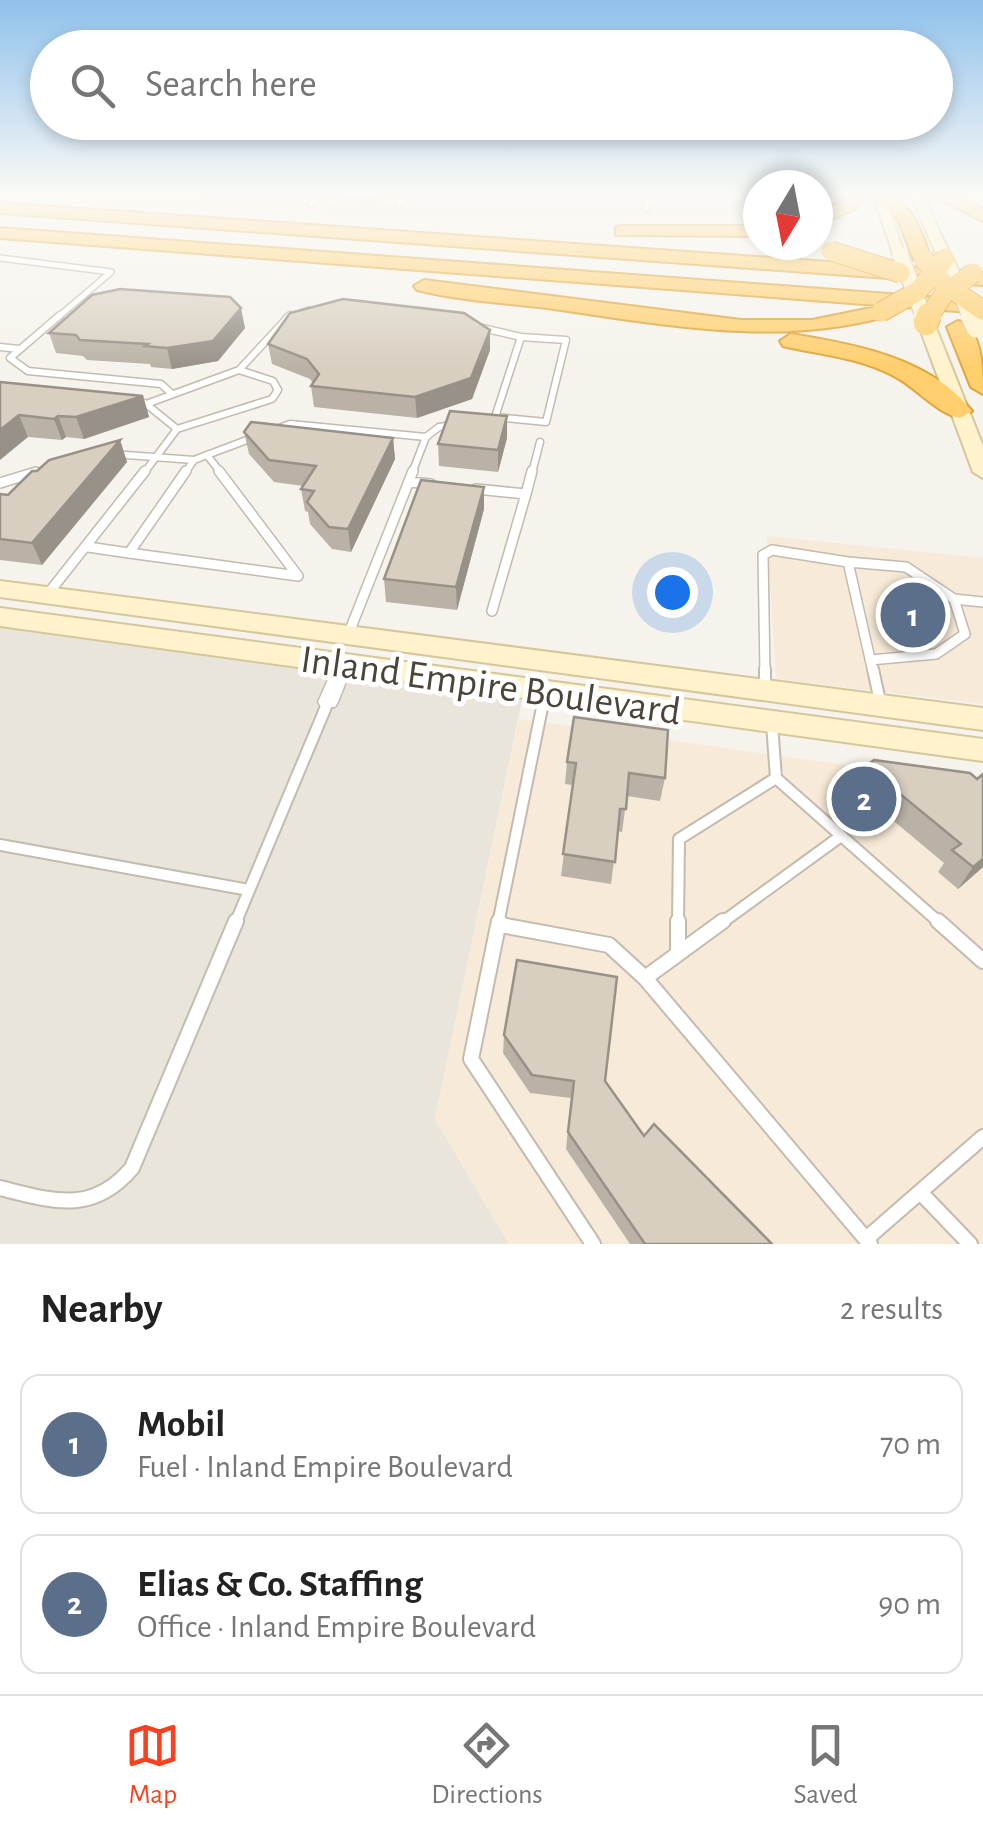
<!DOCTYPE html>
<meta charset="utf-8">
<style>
body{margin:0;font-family:"Alegreya Sans",sans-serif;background:#f2f2f2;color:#222}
.compass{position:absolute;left:743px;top:170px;width:90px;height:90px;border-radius:50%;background:#fff;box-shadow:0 5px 15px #0003;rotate:190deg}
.you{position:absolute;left:672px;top:592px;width:35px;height:35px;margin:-25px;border:8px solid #fff;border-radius:50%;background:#1a73e8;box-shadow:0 0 0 15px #1a73e833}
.badge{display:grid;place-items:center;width:65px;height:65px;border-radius:50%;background:#fc3f1d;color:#fff;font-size:32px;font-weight:700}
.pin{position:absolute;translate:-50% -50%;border:5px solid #fff;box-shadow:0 2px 10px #0006}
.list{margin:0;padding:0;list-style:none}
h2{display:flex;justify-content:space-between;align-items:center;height:130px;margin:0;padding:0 40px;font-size:42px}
h2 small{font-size:32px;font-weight:400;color:#767676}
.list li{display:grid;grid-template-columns:65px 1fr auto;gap:30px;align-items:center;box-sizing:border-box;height:140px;margin:0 20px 20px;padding:0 20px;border:2px solid #e0e0e0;border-radius:20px}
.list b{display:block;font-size:38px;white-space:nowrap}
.list p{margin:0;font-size:32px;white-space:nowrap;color:#767676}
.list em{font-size:32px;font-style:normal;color:#767676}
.icon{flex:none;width:55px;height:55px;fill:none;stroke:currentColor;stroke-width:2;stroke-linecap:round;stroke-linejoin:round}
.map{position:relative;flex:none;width:983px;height:1244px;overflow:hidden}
.search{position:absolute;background:#fff;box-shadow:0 5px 15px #0003;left:30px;right:30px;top:30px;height:110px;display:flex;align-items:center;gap:25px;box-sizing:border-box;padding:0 35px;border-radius:55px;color:#767676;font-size:38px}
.sheet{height:450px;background:#fff}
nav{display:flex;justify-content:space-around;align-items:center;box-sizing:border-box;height:140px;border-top:2px solid #e0e0e0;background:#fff;font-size:28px;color:#767676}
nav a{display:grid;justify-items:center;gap:5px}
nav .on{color:#fc3f1d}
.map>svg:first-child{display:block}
</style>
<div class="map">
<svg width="983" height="1244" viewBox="0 0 983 1244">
<rect width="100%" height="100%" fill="#f6f3ec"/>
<!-- residential -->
<path fill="#eae5da" d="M 0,624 L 523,696 L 435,1119 L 509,1244 L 0,1244 Z"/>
<!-- commercial -->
<path fill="#f7ead8" d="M 209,194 L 758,194 L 758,211 L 717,217 L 380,216 L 194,208 Z
M 767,536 L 983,558 L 983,704 L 776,679 Z
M 519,719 L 965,782 L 983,795 L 983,1244 L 509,1244 L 435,1119 Z"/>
<!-- parking -->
<path fill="#e5e3e0" d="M 211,194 L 313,194 L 307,202 L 370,204 L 406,202 L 412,194 L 758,194 L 758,207 L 622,215 L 327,211 L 311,210 L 313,207 L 200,204 Z"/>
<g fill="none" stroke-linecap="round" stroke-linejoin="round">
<defs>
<path id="lane-far4" d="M 311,204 L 320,194
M 398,205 L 406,194
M 646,209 L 649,194
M 0,258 L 111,272 L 57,318
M 286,318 L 309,310"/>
<path id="lane-far3" d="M 60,315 L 10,358 L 28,371 L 161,384 L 172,394
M 478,327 L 521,337
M 521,337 L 566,340 L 546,422 L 495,417 Z
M 0,347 L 20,349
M 145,403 L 177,429
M 149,403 L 239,370 L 290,315
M 274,430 L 290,424 L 426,437 L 439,427 L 453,425
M 113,454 L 194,460
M 207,455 L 221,473
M 207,455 L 255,437
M 32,473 L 36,472
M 144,473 L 177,429 L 272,399 L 278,390 L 273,381 L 239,370
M 185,473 L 194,460 L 207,455
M 412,473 L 426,437
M 532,473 L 540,442"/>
<path id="lane-far2" d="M 186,471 L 129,553 L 298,576 L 219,471
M 409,482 L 431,484
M 0,483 L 36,472
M 476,489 L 526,494 L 492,611
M 526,494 L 532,471
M 88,547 L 129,553
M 47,595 L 145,471
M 348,635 L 413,471
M 870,660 L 936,654 L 965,634 L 954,599
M 765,672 L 763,555 L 772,550 L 848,562
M 873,672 L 848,562 L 906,567 L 954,599 L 983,602"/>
<path id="lane-far1" d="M 765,669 L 765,688
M 873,669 L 881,706
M 772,724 L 776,778 L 941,924
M 0,845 L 249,890
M 235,924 L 328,702
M 498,924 L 545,693
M 678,924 L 679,839 L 776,778
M 720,924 L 841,836"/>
<path id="lane" d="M 499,921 L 471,1059 L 593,1244
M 938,921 L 983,961
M 501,925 L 609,945 L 645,978 L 870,1244
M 678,954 L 678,921
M 645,978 L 723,921
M 0,1188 C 53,1201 92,1215 132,1168 L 236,921
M 920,1192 L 970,1244
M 866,1239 L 983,1137"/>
<path id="street" d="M 344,657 L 350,659 L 353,664 L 338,702 L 335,707 L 321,707 L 318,702 L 335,664 L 338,659 Z"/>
<path id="secondary" d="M 873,194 L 885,194 L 905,257 L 893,254 Z
M 910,194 L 922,194 L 952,258 L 950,261 L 938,258 Z
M 926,318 L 934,323 L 983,446 L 983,478 L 973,472 L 918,323 Z
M 0,581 L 983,708 L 983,730 L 0,597 Z
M 0,608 L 983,739 L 983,761 L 0,626 Z"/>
<path id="highway" d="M 848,194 L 865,194 L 855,209 L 818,225 L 818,213 L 843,201 Z
M 874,194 C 910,193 920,229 930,256 L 928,260 L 914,260 L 897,217 L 874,202 Z
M 929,194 L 950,194 L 983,209 L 983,221 Z
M 0,203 L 983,273 L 983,285 L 0,213 Z
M 622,226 L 758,226 L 758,236 L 616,235 L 616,227 Z
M 0,228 L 983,301 L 983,313 L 0,238 Z
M 424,280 L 741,320 L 812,320 L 881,306 L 891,312 L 888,316 C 776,347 667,325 554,309 C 509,303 461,301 417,290 L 414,286 Z
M 958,321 C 983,328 983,372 983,394 L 971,387 L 947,327 Z
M 791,334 C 853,344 931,358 972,411 L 960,418 C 936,413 915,386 892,375 C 857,357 821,355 783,346 L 780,341 Z"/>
</defs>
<!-- lane-far4 casing -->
<use href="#lane-far4" stroke="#c2bbae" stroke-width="8"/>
<!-- lane-far3 casing -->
<use href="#lane-far3" stroke="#c2bbae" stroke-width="9"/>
<!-- lane-far2 casing -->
<use href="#lane-far2" stroke="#c2bbae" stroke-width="12"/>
<!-- lane-far1 casing -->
<use href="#lane-far1" stroke="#c2bbae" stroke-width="14"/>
<!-- lane casing -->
<use href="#lane" stroke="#c2bbae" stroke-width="18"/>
<!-- street casing -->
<use href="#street" stroke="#c2bbae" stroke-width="3"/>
<!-- secondary casing -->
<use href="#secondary" stroke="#d6c79b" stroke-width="4"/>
<!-- highway casing -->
<use href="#highway" stroke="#e0a43c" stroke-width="4"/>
<!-- lane-far4 -->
<use href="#lane-far4" stroke="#fff" stroke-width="5"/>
<!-- lane-far3 -->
<use href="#lane-far3" stroke="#fff" stroke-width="6"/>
<!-- lane-far2 -->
<use href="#lane-far2" stroke="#fff" stroke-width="9"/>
<!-- lane-far1 -->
<use href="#lane-far1" stroke="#fff" stroke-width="10"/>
<!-- lane -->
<use href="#lane" stroke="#fff" stroke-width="14"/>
<!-- street -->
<use href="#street" fill="#fff" fill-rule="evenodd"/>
<!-- secondary -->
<use href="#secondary" fill="#fff3cd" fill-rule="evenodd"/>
<!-- highway -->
<use href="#highway" fill="#ffcf6e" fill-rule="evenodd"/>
<defs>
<path id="secondary-bridge-far1" d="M 900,254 L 924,318
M 945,258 L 971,318"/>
<path id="secondary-bridge" d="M 923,315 L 926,323
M 970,315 L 976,328"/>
<path id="highway-bridge-far1" d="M 831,251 L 900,273
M 923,258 L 944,284 L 983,310
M 881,312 L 918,291 L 945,258
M 928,318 L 944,294 L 973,273"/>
<path id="highway-bridge" d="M 926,323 L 929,315"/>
</defs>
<!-- secondary-bridge-far1 casing -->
<use href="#secondary-bridge-far1" stroke="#d6c79b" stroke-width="18" stroke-linecap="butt"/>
<!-- secondary-bridge casing -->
<use href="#secondary-bridge" stroke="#d6c79b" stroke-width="21" stroke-linecap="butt"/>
<!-- highway-bridge-far1 casing -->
<use href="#highway-bridge-far1" stroke="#e0a43c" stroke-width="21" stroke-linecap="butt"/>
<!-- highway-bridge casing -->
<use href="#highway-bridge" stroke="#e0a43c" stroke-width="26" stroke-linecap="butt"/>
<!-- secondary-bridge-far1 -->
<use href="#secondary-bridge-far1" stroke="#fff3cd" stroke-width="15"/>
<!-- secondary-bridge -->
<use href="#secondary-bridge" stroke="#fff3cd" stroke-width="19"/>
<!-- highway-bridge-far1 -->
<use href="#highway-bridge-far1" stroke="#ffcf6e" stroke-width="19"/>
<!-- highway-bridge -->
<use href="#highway-bridge" stroke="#ffcf6e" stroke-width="24"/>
</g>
<!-- wall -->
<path fill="#bab2a6" d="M 333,194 L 390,194 L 387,199 L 379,198 L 375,203 L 338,200 L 337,195 Z
M 245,328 L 218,361 L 172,369 L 151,367 L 150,364 L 87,360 L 83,356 L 56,353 L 49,333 Z
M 490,330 L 490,350 L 472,399 L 417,418 L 314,407 L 311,386 L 313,383 L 310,379 L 272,364 L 268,344 Z
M 0,382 L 143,396 L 149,417 L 84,439 L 66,437 L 62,440 L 28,437 Z
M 507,416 L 507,438 L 498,472 L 439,466 L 438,444 Z
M 244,432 L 393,438 L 395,459 L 351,552 L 332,549 L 310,524 L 308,512 L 305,511 L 301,489 L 303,486 L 274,482 L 249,454 Z
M 120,440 L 127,462 L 42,565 L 0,560 L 0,494 L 8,495 L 37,471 Z
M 484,509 L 457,610 L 386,602 L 384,579 Z
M 567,762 L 665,778 L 660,801 L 627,796 L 622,832 L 618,831 L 611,884 L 561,876 L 573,785 L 565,784 Z
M 970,773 L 983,867 L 958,889 L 938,872 L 944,863 L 877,807 L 867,815 L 844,796 L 855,774 Z
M 504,1035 L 605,1081 L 644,1136 L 772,1244 L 630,1244 L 566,1149 L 571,1098 L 530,1093 L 503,1053 Z"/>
<!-- shaded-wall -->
<path fill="#979187" d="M 241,308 L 245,328 L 218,361 L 172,369 L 167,348 Z
M 490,330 L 490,350 L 472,399 L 417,418 L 415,397 Z
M 143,396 L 149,417 L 84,439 L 76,417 Z
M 19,415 L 28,437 L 0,460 L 0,430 Z
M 58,416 L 66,437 L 62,440 L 54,419 Z
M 507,416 L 507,438 L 498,472 L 498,450 Z
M 393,438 L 395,459 L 351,552 L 348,529 Z
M 120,440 L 127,462 L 42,565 L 32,543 Z
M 484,487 L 484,509 L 457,610 L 456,587 Z
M 888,784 L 877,807 L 867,815 L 878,792 Z
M 983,859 L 983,867 L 958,889 L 973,867 Z"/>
<!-- building -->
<path fill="#d8cfc1" stroke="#979187" stroke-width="2.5" d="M 120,289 L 230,297 L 241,308 L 213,341 L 167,348 L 145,346 L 148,344 L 80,340 L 76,335 L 49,333 L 92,295 Z
M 343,299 L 464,313 L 490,330 L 471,378 L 415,397 L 311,386 L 319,374 L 307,359 L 268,344 L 290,313 Z
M 0,382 L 143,396 L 76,417 L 58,416 L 54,419 L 19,415 L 0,430 Z
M 450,411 L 507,416 L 498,450 L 438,444 Z
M 251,422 L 393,438 L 348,529 L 329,527 L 307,502 L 314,491 L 301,489 L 316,466 L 269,460 L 244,432 Z
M 120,440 L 32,543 L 0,539 L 0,494 L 8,495 L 32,471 L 37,471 L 49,460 Z
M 421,480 L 484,487 L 456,587 L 384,579 Z
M 574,717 L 668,730 L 665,778 L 629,773 L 626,809 L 620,809 L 615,862 L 563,854 L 576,763 L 567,762 Z
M 874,760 L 970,773 L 977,779 L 983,774 L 983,859 L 973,867 L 952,850 L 961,844 L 888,784 L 878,792 L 855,774 Z
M 517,960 L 617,977 L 605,1081 L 644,1136 L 654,1124 L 772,1244 L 645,1244 L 568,1132 L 574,1081 L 532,1075 L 504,1035 Z"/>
<!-- sky -->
<linearGradient id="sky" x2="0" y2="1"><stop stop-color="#8fc1ec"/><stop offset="0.53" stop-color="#fbfaf6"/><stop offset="1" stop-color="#fbfaf6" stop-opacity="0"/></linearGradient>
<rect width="983" height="368" fill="url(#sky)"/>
<g text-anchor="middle" stroke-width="10" stroke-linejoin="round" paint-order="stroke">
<!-- street labels -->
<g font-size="40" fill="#4b4439" stroke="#fff">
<text transform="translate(491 684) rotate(8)" y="14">Inland Empire Boulevard</text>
</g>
</g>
</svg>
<svg class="compass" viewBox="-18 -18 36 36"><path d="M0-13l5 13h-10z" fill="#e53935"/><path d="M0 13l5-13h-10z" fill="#767676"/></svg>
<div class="you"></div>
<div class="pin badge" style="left:913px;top:615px;background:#5c6f8a">1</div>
<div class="pin badge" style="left:864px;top:799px;background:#5c6f8a">2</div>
<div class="search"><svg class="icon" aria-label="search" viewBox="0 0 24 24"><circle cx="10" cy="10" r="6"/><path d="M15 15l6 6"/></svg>Search here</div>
</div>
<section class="sheet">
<h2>Nearby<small>2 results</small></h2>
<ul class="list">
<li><span class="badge" style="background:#5c6f8a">1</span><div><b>Mobil</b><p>Fuel · Inland Empire Boulevard</p></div><em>70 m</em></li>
<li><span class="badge" style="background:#5c6f8a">2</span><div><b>Elias &amp; Co. Staffing</b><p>Office · Inland Empire Boulevard</p></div><em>90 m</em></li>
</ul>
</section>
<nav>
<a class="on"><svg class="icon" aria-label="map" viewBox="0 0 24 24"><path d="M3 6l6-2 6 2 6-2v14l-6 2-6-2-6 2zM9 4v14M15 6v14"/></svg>Map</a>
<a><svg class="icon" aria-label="directions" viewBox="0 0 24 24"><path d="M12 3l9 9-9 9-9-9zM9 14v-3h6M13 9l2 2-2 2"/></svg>Directions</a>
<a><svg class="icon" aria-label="saved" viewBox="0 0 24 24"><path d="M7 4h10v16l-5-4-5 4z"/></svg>Saved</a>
</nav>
